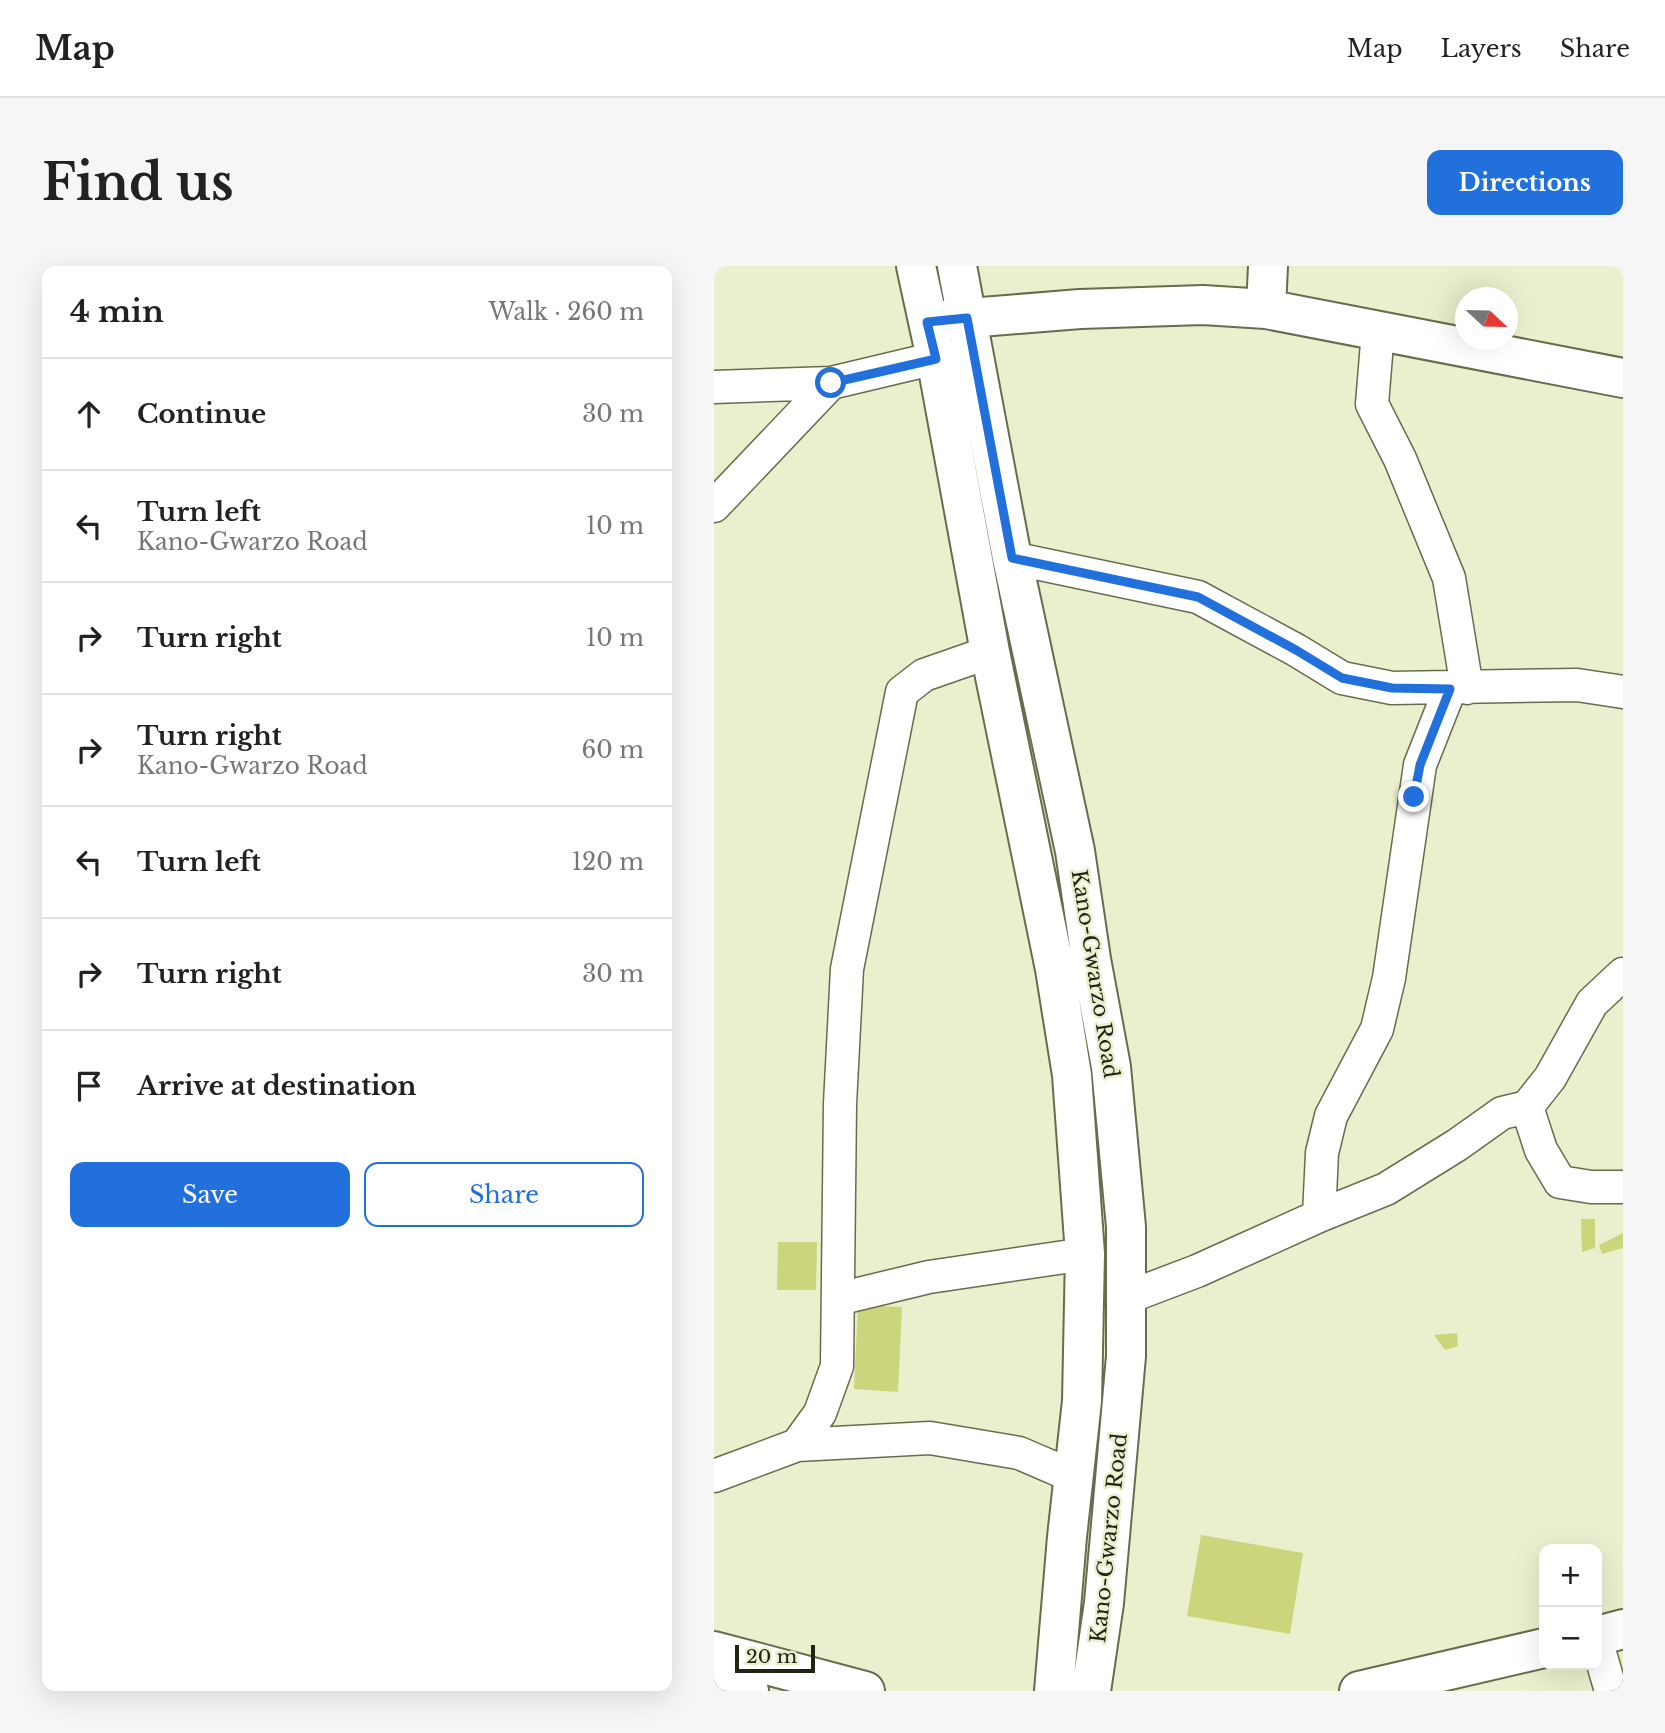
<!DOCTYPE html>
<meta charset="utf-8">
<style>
body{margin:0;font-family:"Libre Baskerville",serif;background:#f6f6f6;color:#222}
.controls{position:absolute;right:21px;bottom:21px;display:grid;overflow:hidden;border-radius:14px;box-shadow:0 7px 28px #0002}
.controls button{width:63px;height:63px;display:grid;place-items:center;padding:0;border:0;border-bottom:2px solid #e0e0e0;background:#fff;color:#222;font:35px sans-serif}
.compass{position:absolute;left:741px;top:21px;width:63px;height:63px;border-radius:50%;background:#fff;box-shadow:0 7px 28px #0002;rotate:112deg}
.scale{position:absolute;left:21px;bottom:18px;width:80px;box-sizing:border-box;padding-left:7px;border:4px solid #222317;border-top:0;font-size:19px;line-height:24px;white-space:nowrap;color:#222317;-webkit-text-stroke:5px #eaefcd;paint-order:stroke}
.stop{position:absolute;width:21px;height:21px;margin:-16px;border:5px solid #2170db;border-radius:50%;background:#fff}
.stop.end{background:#2170db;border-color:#fff;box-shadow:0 2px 7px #0008}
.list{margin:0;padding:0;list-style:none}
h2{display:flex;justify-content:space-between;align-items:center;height:91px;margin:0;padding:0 28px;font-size:30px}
h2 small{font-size:23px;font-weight:400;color:#767676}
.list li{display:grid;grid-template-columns:46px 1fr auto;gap:21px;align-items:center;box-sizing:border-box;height:112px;padding:0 28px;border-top:2px solid #e0e0e0}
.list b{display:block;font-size:26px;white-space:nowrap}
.list p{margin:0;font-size:23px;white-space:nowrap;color:#767676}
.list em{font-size:23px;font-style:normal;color:#767676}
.actions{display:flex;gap:14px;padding:21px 28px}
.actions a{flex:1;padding:16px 0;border:2px solid #2170db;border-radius:14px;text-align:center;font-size:24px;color:#2170db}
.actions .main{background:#2170db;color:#fff}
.icon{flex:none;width:38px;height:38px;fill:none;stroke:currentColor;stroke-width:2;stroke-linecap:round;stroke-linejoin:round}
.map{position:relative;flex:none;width:909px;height:1425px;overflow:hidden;border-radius:14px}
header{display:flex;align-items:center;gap:42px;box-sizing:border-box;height:98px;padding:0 35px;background:#fff;border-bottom:2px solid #e0e0e0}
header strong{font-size:33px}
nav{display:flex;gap:38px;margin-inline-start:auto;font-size:24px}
.intro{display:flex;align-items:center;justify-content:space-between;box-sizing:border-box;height:168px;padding:0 42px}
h1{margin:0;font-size:49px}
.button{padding:18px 32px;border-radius:14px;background:#2170db;color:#fff;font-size:24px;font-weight:700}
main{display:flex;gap:42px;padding:0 42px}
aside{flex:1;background:#fff;border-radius:14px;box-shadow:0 7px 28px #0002}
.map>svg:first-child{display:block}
</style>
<header>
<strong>Map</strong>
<nav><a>Map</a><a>Layers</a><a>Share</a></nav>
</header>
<div class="intro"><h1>Find us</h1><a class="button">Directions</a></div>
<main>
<aside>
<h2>4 min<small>Walk · 260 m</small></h2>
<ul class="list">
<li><svg class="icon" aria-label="ahead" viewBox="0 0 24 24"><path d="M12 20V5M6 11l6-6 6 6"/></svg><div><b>Continue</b></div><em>30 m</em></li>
<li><svg class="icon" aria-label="left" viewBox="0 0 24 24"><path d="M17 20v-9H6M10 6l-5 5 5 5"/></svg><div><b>Turn left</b><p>Kano-Gwarzo Road</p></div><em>10 m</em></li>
<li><svg class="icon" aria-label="right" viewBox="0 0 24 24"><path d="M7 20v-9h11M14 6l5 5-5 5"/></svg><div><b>Turn right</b></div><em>10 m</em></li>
<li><svg class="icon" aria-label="right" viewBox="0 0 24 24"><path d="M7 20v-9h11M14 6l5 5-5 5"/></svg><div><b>Turn right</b><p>Kano-Gwarzo Road</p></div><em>60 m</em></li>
<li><svg class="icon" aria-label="left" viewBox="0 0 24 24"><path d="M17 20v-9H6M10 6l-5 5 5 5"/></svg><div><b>Turn left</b></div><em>120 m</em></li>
<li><svg class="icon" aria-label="right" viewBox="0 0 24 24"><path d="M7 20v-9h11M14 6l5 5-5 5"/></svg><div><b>Turn right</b></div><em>30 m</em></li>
<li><svg class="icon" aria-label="arrive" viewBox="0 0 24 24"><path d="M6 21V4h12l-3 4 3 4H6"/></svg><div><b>Arrive at destination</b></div></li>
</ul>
<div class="actions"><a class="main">Save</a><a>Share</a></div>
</aside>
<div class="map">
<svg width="909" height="1425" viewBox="0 0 909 1425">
<rect width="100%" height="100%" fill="#eaefcd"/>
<!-- building -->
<path fill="#ccd57b" d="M 867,953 L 881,953 L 881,982 L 868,986 Z
M 909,967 L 909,982 L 888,988 L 885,979 Z
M 64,976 L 103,976 L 102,1024 L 63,1024 Z
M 144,1039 L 188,1041 L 184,1126 L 140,1123 Z
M 743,1067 L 744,1080 L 731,1084 L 720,1069 Z
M 487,1269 L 589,1287 L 576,1368 L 473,1350 Z"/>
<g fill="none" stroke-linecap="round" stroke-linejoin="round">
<defs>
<path id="minor" d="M 664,65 L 658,138 L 686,193 L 735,312 L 753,422
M 0,121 L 117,117 L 222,92
M 0,240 L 117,117
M 298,292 L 484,331 L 582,384 L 628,412 L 678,422 L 863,419 L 909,426
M 813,841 L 827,884 L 846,916 L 877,921 L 909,921
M 605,950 L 608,887 L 617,850 L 663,763 L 675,712 L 706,499 L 736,423
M 412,1032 L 483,1005 L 605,950 L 672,923 L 743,879 L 788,847 L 813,841 L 836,812 L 878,737 L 909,708
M 124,1033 L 215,1011 L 371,988
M 83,1179 L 216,1172 L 305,1187 L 361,1211
M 0,1210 L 83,1179 L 106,1147 L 123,1100 L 126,838 L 133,703 L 188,426 L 210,409 L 276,386
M 883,1377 L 897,1425"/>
<path id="tertiary" d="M 552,43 L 554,0
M 218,55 L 366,43 L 489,39 L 552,43 L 909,112"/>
<path id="secondary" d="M 883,1370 L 909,1363
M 645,1425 L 830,1382"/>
<path id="primary" d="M 202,0 L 222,92 L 276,386 L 341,703 L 358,809 L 371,988 L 368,1135 L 353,1271 L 340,1425
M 243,0 L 298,292 L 361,585 L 377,693 L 397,801 L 412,961 L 412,1090 L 390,1337 L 377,1425
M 0,1385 L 151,1425
M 0,1415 L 35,1425"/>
</defs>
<!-- minor casing -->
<use href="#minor" stroke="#686c4e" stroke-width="35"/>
<!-- tertiary casing -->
<use href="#tertiary" stroke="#686c4e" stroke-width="42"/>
<!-- secondary casing -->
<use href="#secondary" stroke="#686c4e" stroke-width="42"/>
<!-- primary casing -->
<use href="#primary" stroke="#686c4e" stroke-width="42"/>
<!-- minor -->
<use href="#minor" stroke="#fff" stroke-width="32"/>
<!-- tertiary -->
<use href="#tertiary" stroke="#fff" stroke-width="38"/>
<!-- secondary -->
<use href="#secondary" stroke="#fff" stroke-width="38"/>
<!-- primary -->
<use href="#primary" stroke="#fff" stroke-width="38"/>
</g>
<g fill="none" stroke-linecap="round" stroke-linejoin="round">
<!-- route -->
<path stroke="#2170db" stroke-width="9" d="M 117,117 L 222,93 L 213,56 L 253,52 L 298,292 L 484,331 L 582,384 L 628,412 L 678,422 L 736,423 L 706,499 L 700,531"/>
</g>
<g text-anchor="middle" stroke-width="5" stroke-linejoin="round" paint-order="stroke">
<!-- street labels -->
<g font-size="21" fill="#222317" stroke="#eaefcd">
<text transform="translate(381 708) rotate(81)" y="7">Kano-Gwarzo Road</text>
<text transform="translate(395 1272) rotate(-84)" y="7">Kano-Gwarzo Road</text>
</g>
</g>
</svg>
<div class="controls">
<button>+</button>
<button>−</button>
</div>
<svg class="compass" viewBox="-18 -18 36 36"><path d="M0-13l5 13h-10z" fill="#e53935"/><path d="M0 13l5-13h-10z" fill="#767676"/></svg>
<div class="scale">20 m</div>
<div class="stop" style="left:117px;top:117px"></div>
<div class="stop end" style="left:700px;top:531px"></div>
</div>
</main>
